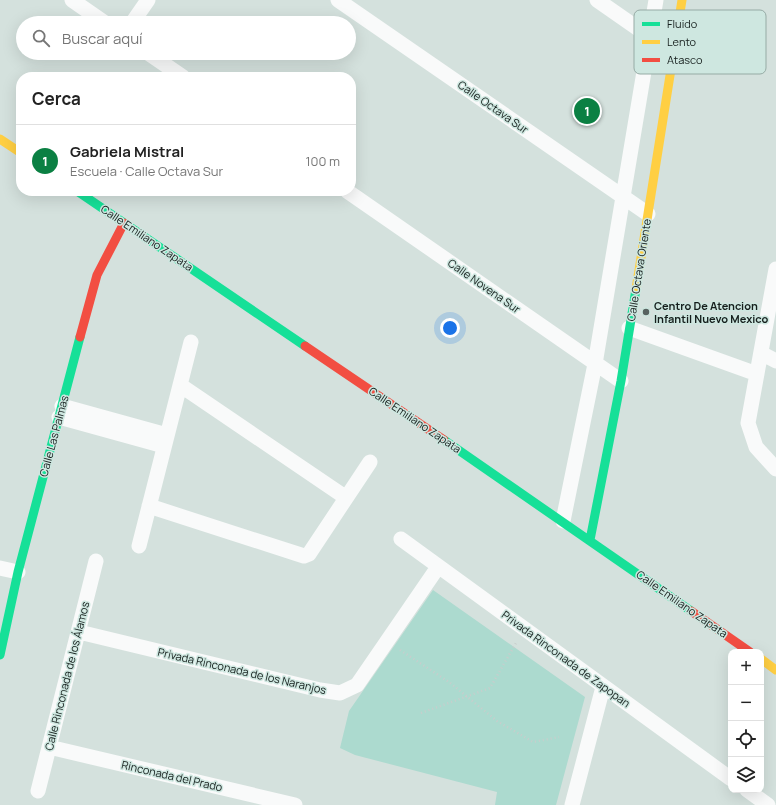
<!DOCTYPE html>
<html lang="es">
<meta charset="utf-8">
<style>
body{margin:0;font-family:Manrope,sans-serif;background:#f6f6f6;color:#222}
.controls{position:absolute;right:12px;bottom:12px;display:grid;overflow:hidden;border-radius:8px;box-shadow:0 4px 16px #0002}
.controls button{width:36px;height:36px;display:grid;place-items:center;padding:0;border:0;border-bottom:1px solid #e0e0e0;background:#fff;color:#222;font:20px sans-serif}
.you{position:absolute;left:450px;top:328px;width:14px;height:14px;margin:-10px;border:3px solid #fff;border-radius:50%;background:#1a73e8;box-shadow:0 0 0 6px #1a73e833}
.badge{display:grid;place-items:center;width:26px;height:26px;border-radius:50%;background:#0b8043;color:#fff;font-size:13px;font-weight:700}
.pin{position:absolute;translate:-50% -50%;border:2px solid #fff;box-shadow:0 1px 4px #0006}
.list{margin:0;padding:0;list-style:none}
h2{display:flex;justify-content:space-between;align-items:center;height:52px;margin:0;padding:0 16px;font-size:17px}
h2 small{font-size:13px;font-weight:400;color:#767676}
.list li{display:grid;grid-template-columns:26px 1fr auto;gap:12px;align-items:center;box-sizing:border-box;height:72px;padding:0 16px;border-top:1px solid #e0e0e0}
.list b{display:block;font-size:15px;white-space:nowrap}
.list p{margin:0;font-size:13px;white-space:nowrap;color:#767676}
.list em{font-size:13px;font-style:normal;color:#767676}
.icon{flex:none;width:22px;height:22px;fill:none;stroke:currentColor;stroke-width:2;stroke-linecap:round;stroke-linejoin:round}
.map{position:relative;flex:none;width:776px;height:805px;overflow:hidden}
.search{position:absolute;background:#fff;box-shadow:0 4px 16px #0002;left:16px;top:16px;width:340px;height:44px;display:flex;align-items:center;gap:10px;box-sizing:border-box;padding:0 14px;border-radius:22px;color:#767676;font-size:15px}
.panel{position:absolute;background:#fff;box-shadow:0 4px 16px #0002;left:16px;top:72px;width:340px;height:124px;border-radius:16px}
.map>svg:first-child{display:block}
</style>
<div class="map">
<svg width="776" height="805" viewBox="0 0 776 805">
<rect width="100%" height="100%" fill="#d4e1dd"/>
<!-- green -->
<path fill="#acdacf" d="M 433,590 L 585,697 L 556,805 L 495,805 L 497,792 L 355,755 L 340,748 L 349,711 Z"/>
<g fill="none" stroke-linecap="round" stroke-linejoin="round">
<!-- path -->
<path stroke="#c9cdcc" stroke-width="2.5" stroke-dasharray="1 3" stroke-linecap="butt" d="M 400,650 L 449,682 L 497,721 L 533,742 L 559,737
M 421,713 L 490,688 L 516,643"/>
<!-- street -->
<path stroke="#f9fafa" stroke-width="15" d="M 72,0 L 105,23
M 338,0 L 648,214
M 597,0 L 673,53
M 132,23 L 148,0
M 148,53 L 183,77
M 347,191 L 621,381
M 776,269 L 748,423 L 756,447 L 776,469
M 629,328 L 757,374
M 761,353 L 776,361
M 180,385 L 345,497
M 62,406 L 167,435
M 59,417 L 164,446
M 149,506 L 304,556 L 309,554 L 370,462
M 563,521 L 595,364 L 656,0
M 401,539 L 731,779
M 139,546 L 191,342
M 0,568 L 18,572
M 79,632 L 320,690 L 340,693 L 357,685 L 438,567
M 49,747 L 295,805
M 747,790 L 768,805
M 38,791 L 96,561
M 572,805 L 603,687"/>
<!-- fast -->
<path stroke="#16e098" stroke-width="9" d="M 77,191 L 305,346
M 444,440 L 691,611
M 590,540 L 621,381 L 636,289
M 0,655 L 18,572 L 80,337"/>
<!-- slow -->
<path stroke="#ffcf43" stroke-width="9" d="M 0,139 L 21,153
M 636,289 L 682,0
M 761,659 L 776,670"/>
<!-- jam -->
<path stroke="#f24e42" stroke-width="9" d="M 80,337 L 97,275 L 124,223
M 305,346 L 444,440
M 691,611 L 750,652"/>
</g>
<!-- markers -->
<circle fill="#586260" stroke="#cee7e0" stroke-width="1.5" cx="646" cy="312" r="4"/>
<g text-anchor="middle" stroke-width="3" stroke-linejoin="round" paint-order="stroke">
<!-- street labels -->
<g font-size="11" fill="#151e1c" stroke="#cee7e0">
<text transform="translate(493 107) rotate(35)" y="4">Calle Octava Sur</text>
<text transform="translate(147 238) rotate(34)" y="4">Calle Emiliano Zapata</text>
<text transform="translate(639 270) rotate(-81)" y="4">Calle Octava Oriente</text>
<text transform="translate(484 286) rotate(35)" y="4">Calle Novena Sur</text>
<text transform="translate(415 420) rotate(34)" y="4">Calle Emiliano Zapata</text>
<text transform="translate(54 436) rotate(-75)" y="4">Calle Las Palmas</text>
<text transform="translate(682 604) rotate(35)" y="4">Calle Emiliano Zapata</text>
<text transform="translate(566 659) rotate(36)" y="4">Privada Rinconada de Zapopan</text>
<text transform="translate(242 671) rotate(13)" y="4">Privada Rinconada de los Naranjos</text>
<text transform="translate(67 676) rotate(-76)" y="4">Calle Rinconada de los Álamos</text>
<text transform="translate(172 776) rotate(13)" y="4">Rinconada del Prado</text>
</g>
<!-- poi labels -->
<g font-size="11" font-weight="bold" fill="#151e1c" stroke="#cee7e0" text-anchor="start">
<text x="654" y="310">Centro De Atencion<tspan x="654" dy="13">Infantil Nuevo Mexico</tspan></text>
</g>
</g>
<!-- legend -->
<rect x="634" y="10" width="132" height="64" rx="6" fill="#cee7e0" stroke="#96aba5" stroke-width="1"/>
<rect x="642" y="22" width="18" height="4" fill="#16e098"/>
<rect x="642" y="40" width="18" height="4" fill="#ffcf43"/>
<rect x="642" y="58" width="18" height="4" fill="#f24e42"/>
<g font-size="11" fill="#151e1c">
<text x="667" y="28">Fluido</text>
<text x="667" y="46">Lento</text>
<text x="667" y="64">Atasco</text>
</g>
</svg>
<div class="controls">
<button>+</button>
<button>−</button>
<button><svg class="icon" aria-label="locate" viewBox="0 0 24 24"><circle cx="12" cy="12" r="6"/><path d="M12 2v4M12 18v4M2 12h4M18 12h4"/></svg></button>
<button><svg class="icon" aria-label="layers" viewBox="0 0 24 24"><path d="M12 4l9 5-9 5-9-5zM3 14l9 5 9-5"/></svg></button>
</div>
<div class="you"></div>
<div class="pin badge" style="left:587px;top:111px">1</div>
<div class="search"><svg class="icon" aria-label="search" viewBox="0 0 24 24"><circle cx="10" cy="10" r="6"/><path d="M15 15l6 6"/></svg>Buscar aquí</div>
<section class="panel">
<h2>Cerca<small></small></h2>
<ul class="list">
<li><span class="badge">1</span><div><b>Gabriela Mistral</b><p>Escuela · Calle Octava Sur</p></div><em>100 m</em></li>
</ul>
</section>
</div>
